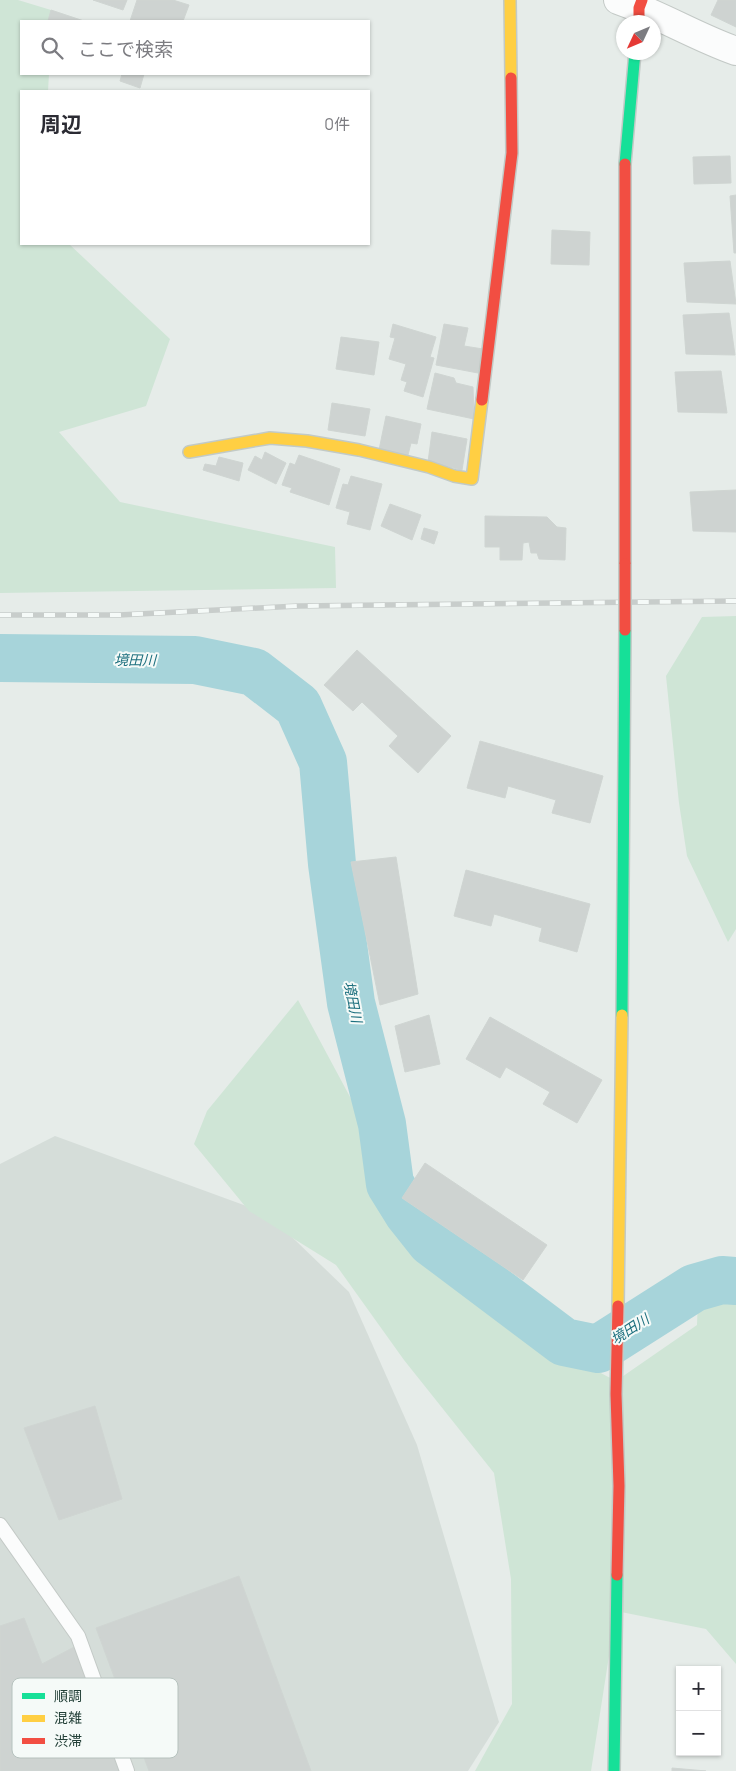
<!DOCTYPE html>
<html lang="ja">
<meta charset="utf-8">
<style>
body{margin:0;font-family:Manrope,"Noto Sans JP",sans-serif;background:#f7f7f7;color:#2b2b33}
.controls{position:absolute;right:15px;bottom:15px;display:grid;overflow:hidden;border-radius:0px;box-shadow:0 1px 4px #0004}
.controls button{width:45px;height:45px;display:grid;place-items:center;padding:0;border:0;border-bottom:1px solid #e1e1e2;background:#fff;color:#2b2b33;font:25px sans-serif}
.compass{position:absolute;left:616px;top:15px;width:45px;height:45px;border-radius:50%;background:#fff;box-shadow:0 1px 4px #0004;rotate:226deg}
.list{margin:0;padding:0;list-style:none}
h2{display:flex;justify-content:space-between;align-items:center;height:65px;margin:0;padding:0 20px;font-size:21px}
h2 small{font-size:16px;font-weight:400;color:#7c7c81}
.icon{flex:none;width:28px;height:28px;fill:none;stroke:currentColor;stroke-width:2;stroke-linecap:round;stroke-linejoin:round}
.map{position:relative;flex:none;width:736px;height:1771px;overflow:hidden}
.search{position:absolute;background:#fff;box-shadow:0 1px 4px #0004;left:20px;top:20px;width:350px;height:55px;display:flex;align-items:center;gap:12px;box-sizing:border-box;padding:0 18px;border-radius:0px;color:#7c7c81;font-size:19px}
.panel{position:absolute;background:#fff;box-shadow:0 1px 4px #0004;left:20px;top:90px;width:350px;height:155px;border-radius:0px}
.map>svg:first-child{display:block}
</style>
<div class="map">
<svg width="736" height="1771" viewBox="0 0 736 1771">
<rect width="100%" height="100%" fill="#e6ece9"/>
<!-- built -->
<path fill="#d5ddd9" d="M 55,1136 L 268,1214 L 349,1292 L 417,1445 L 499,1722 L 468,1771 L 0,1771 L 0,1164 Z"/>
<!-- green -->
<path fill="#cfe5d6" d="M 0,0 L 18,0 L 51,10 L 51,21 L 21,21 L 21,74 L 49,74 L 48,91 L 21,91 L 21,244 L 69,244 L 170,339 L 146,406 L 59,432 L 120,502 L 335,547 L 336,588 L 0,593 Z
M 736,616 L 736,929 L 728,942 L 687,856 L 679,803 L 666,676 L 702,617 Z
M 298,1000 L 400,1190 L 402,1198 L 534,1338 L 616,1381 L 697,1325 L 699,1270 L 736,1264 L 736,1664 L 706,1629 L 616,1611 L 591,1771 L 475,1771 L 512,1704 L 511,1579 L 494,1473 L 404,1360 L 336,1265 L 249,1211 L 194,1144 L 207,1111 Z"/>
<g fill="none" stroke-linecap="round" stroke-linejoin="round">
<!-- river -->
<path stroke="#a7d4da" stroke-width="48" d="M 0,658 L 195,660 L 254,672 L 298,706 L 323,762 L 332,864 L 351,1003 L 382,1124 L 390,1184 L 408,1213 L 431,1242 L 564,1342 L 598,1349 L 694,1288 L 722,1280 L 736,1281"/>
</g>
<!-- building -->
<path fill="#ced3d1" stroke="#cfd5d2" d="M 93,0 L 127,0 L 123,10 Z
M 137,0 L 173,0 L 189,5 L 183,21 L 130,21 Z
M 718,0 L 736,0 L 736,27 L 711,15 Z
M 51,10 L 84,21 L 48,21 Z
M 122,74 L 144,74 L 140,88 L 120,81 Z
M 730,156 L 731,183 L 694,184 L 693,157 Z
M 736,195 L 736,253 L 734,253 L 730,196 Z
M 552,230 L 590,232 L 589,265 L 551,264 Z
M 730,261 L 736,304 L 687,302 L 684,263 Z
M 729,313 L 735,355 L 686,354 L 683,315 Z
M 393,324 L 436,337 L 430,357 L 434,358 L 423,397 L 404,391 L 407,382 L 401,380 L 406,364 L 389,359 L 395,338 L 390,337 Z
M 444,324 L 468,328 L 464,346 L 483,349 L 478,373 L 436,365 Z
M 341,337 L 379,342 L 374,375 L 336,369 Z
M 721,371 L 727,413 L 678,412 L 675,372 Z
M 435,373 L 454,378 L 456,383 L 473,387 L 474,419 L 427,409 Z
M 332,403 L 370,409 L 365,436 L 328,430 Z
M 386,416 L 421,424 L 417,444 L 411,443 L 408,455 L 379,450 Z
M 432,432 L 467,439 L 462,470 L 428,462 Z
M 265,452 L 286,463 L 276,484 L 248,470 L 255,456 L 262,460 Z
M 299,455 L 340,469 L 329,505 L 290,492 L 292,488 L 282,485 L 290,463 L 295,465 Z
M 219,457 L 243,463 L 239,481 L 203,470 L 205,464 L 216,466 Z
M 351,476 L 382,484 L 370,530 L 347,524 L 350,512 L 336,508 L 343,484 L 348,485 Z
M 736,490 L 736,532 L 693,531 L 690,492 Z
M 390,504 L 421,515 L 412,540 L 381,526 Z
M 485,516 L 547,517 L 557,527 L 566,528 L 565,560 L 539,559 L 537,553 L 531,553 L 529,542 L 523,543 L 522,560 L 500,560 L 500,547 L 485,547 Z
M 424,528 L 438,532 L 434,544 L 421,539 Z
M 357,650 L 451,736 L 418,773 L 389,746 L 398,736 L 362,702 L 353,711 L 324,685 Z
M 480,741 L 603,776 L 590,823 L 552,813 L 556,800 L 508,786 L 505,798 L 467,788 Z
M 396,857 L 418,994 L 380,1005 L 351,862 Z
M 466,870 L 590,904 L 577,952 L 539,941 L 542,928 L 494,914 L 491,926 L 454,916 Z
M 429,1015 L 440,1064 L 405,1072 L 395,1026 Z
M 490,1017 L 602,1080 L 577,1123 L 543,1104 L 550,1092 L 506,1067 L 500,1078 L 466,1059 Z
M 425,1163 L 547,1245 L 523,1280 L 402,1198 Z
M 95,1406 L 122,1499 L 59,1520 L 24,1428 Z
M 239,1576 L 311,1771 L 149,1771 L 96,1628 Z
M 24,1618 L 42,1664 L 76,1646 L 122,1771 L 0,1771 L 0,1626 Z
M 672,1768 L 706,1771 L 672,1771 Z"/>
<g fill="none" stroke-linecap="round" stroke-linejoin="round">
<defs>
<path id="lane" d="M 0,1525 L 78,1636 L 127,1771"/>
<path id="street" d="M 618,0 C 659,14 696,37 736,51"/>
<path id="fast" d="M 625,164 L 635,52
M 622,1015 L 625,630
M 614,1771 L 617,1575"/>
<path id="slow" d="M 510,0 L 511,78
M 189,452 L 270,438 L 307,441 L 359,450 L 429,467 L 454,476 L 472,479 L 482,400
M 618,1306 L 622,1015"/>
<path id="jam" d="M 639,22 L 639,8 L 642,0
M 482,400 L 512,153 L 511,78
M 625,564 L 625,164
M 617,1575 L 619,1486 L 616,1394 L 618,1306"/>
</defs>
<!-- lane casing -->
<use href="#lane" stroke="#c3c9c6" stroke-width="16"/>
<!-- street casing -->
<use href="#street" stroke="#c3c9c6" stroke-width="30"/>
<!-- fast casing -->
<use href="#fast" stroke="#c2cac6" stroke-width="14"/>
<!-- slow casing -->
<use href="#slow" stroke="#c2cac6" stroke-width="14"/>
<!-- jam casing -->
<use href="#jam" stroke="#c2cac6" stroke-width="14"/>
<!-- lane -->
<use href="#lane" stroke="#fbfcfc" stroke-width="14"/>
<!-- street -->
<use href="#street" stroke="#fbfcfc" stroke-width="28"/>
<!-- fast -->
<use href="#fast" stroke="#16e098" stroke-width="11"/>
<!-- slow -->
<use href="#slow" stroke="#ffcf43" stroke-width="11"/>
<!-- jam -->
<use href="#jam" stroke="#f24e42" stroke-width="11"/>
<defs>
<path id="rail" d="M 0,615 L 119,615 L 298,606 L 736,601"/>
</defs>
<!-- rail casing -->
<use href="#rail" stroke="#c8cdcb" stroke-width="5.5"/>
<!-- rail -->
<use href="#rail" stroke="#f5faf8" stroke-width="4" stroke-dasharray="11" stroke-linecap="butt"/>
<defs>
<path id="jam-bridge" d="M 625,564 L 625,630"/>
</defs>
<!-- jam-bridge casing -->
<use href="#jam-bridge" stroke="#c2cac6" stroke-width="14" stroke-linecap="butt"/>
<!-- jam-bridge -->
<use href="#jam-bridge" stroke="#f24e42" stroke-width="11"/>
</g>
<g text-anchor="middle" stroke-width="4" stroke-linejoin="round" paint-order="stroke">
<!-- water labels -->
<g font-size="14" font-style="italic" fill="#1c6f7e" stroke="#f5faf8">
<text transform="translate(135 660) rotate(1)" y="5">境田川</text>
<text transform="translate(353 1002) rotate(79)" y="5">境田川</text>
<text transform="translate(630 1329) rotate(-33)" y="5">境田川</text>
</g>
</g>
<!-- legend -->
<rect x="12" y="1678" width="166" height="80" rx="8" fill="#f5faf8" stroke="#b6c2be" stroke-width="1"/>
<rect x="22" y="1693" width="23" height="6" fill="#16e098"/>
<rect x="22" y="1715" width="23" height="7" fill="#ffcf43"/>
<rect x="22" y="1738" width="23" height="6" fill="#f24e42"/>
<g font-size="14" fill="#234038">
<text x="54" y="1701">順調</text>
<text x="54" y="1723">混雑</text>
<text x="54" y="1746">渋滞</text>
</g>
</svg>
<div class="controls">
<button>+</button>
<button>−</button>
</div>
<svg class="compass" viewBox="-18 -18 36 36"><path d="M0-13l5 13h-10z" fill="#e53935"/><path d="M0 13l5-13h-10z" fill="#7c7c81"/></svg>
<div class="search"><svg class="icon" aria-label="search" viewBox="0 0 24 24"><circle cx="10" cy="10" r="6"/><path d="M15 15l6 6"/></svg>ここで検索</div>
<section class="panel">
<h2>周辺<small>0件</small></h2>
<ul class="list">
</ul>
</section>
</div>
